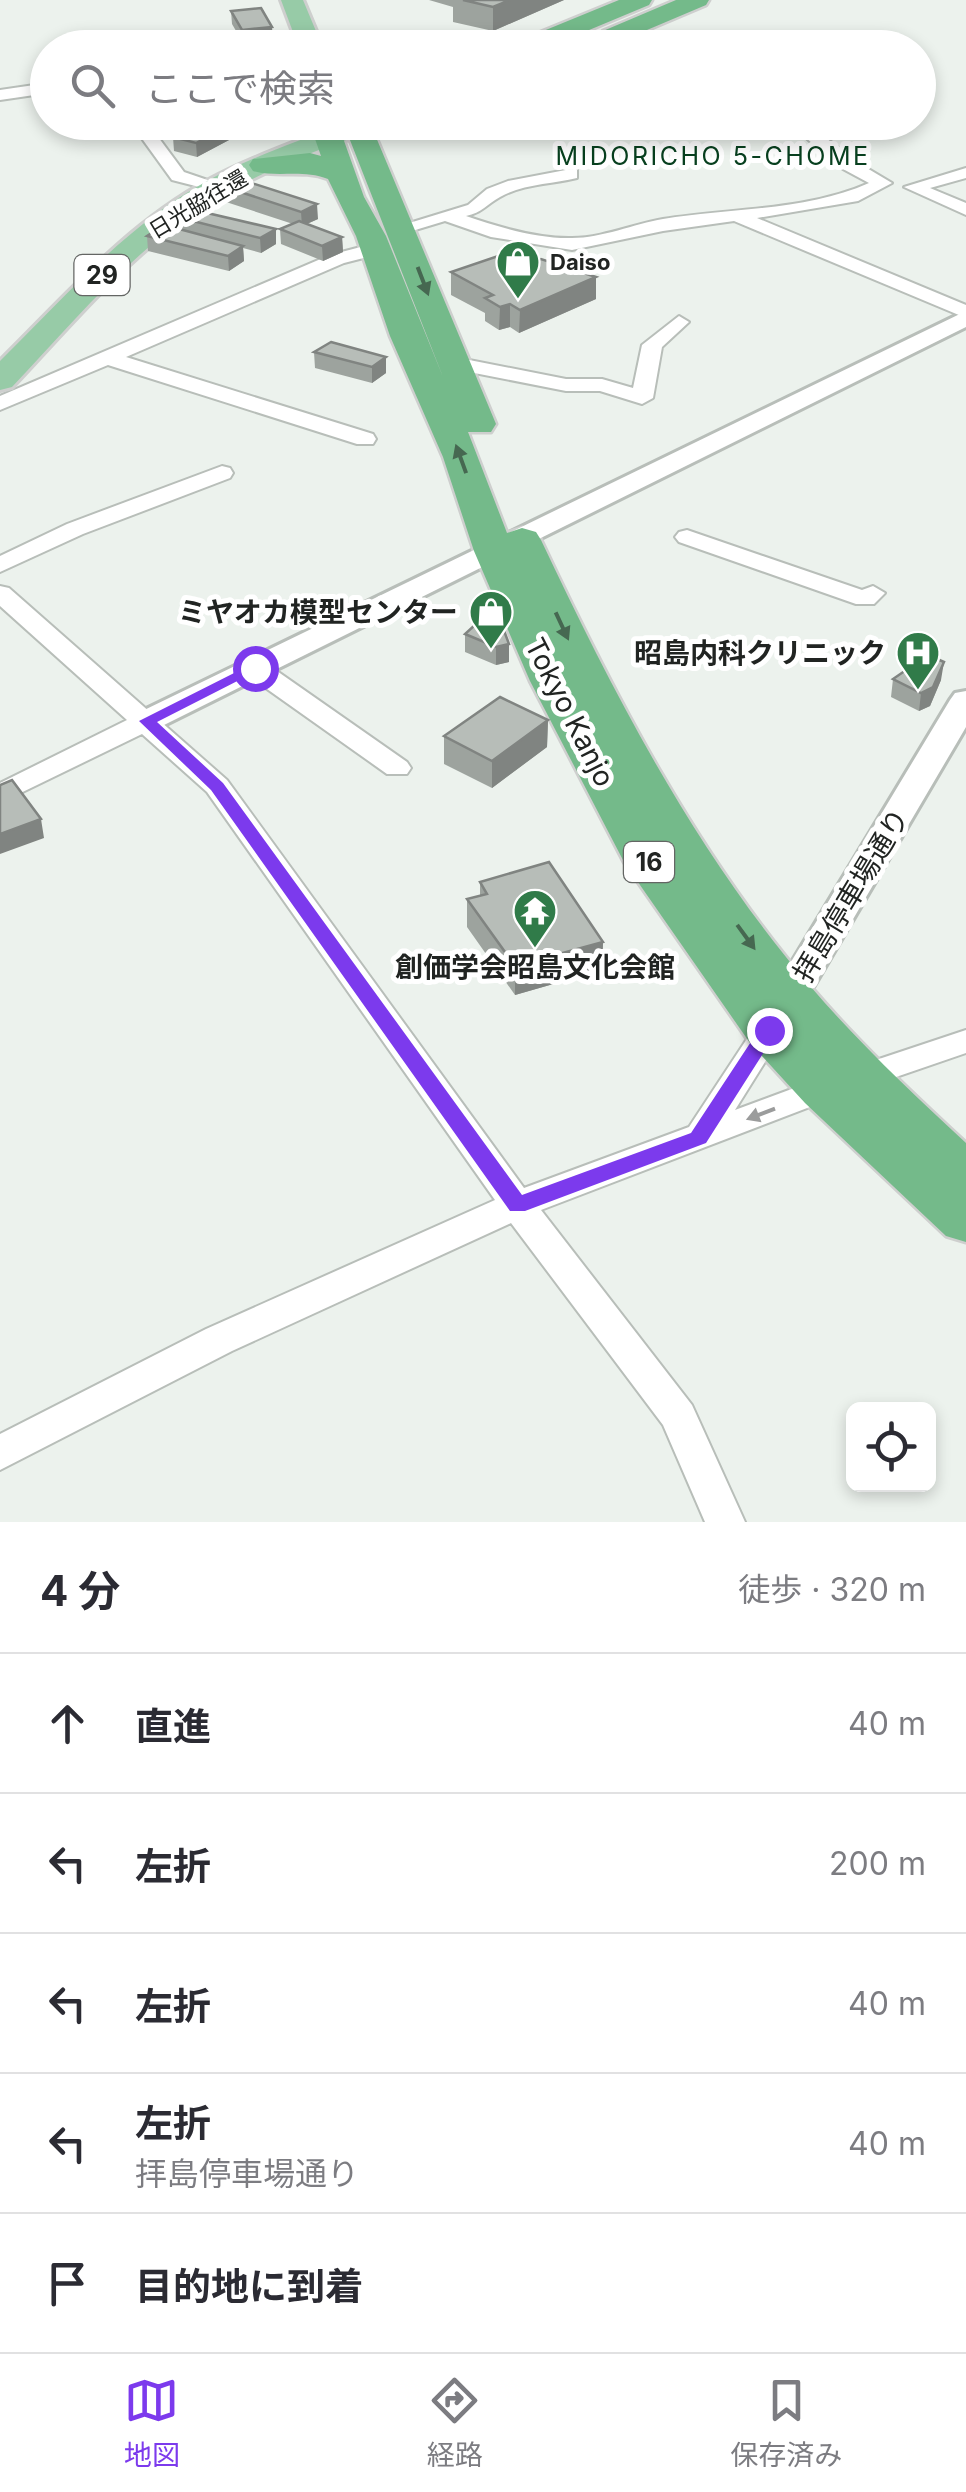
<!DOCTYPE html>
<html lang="ja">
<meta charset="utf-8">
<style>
body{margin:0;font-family:Inter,"Noto Sans JP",sans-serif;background:#f7f7f7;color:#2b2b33}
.controls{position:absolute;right:30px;bottom:30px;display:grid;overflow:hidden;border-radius:15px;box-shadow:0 5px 15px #0003}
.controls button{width:90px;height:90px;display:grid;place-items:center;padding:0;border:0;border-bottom:2px solid #e1e1e2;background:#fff;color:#2b2b33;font:50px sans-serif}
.stop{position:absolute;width:30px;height:30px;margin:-22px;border:8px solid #7c3aed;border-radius:50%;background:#fff}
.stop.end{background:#7c3aed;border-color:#fff;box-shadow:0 2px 10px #0008}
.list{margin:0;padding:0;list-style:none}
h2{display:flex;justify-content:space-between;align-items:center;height:130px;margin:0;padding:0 40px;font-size:42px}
h2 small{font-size:32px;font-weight:400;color:#7c7c81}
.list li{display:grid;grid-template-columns:65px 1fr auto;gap:30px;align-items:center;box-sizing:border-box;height:140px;padding:0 40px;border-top:2px solid #e1e1e2}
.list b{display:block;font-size:38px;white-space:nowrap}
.list p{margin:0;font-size:32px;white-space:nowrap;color:#7c7c81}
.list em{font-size:32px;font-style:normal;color:#7c7c81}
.icon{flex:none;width:55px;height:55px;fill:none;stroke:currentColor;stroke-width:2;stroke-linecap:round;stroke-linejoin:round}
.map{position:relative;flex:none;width:966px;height:1522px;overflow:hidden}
.search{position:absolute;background:#fff;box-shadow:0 5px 15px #0003;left:30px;right:30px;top:30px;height:110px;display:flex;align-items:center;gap:25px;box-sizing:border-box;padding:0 35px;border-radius:55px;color:#7c7c81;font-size:38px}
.sheet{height:830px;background:#fff}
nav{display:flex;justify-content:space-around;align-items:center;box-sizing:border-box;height:140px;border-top:2px solid #e1e1e2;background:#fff;font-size:28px;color:#7c7c81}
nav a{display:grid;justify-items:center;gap:5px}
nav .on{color:#7c3aed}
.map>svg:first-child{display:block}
</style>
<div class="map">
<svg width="966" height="1522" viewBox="0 0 966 1522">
<rect width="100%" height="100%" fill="#ecf2ed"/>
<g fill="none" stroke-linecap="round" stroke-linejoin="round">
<defs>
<path id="minor" d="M 569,38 L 582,48 L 565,48 L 561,43 Z
M 48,83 L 48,93 L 0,100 L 0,90 Z
M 130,122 L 147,122 L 184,172 L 228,187 L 219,192 L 172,180 Z
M 787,122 L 806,122 L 855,161 L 892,183 L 858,201 L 757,218 L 966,305 L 966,318 L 734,221 L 663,231 L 572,250 L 491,237 L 445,221 L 402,234 L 393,228 L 468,205 L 487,189 L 508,181 L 571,169 L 577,170 L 577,178 C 553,184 522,184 500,197 C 487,204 482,213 466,216 C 498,227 538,239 572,238 C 602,238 634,224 663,219 C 731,208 806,211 869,183 L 843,169 Z
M 966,168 L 966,178 L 930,188 L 966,203 L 966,215 L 904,187 Z
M 376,243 L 385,249 L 383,253 L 344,263 L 126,357 L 373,434 L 376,439 L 373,444 L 357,444 L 108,365 L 0,410 L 0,396 L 330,255 Z
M 679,316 L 689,322 L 662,347 L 653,398 L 642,404 L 600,391 L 566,391 L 454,369 L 444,363 L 454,357 L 566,379 L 602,379 L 633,388 L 642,345 Z
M 222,466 L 230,468 L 233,473 L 230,478 L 83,534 L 0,572 L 0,556 L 67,524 Z
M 687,530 L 862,590 L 873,586 L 885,593 L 874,604 L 856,604 L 679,542 L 675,537 L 679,532 Z
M 0,586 L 9,588 L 227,780 L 524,1188 L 689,1127 L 758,1022 L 769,1019 L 780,1022 L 785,1030 L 735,1110 L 824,1077 L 836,1081 L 840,1089 L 836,1097 L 541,1210 L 692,1405 L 745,1522 L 705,1522 L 663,1425 L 511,1223 L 232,1351 L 0,1470 L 0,1434 L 206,1329 L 495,1200 L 207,792 L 142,734 L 0,803 L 0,783 L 127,720 L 0,606 Z
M 255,660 L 264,662 L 407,762 L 411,768 L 407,774 L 387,774 L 246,674 L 242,668 Z
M 966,1030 L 966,1053 L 861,1089 L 849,1085 L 845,1077 L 849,1069 Z"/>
<path id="tertiary" d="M 966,311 L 966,327 L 158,728 L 136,728 L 131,721 L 136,714 Z
M 966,691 L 966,727 L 792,1023 L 779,1027 L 766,1023 L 760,1014 L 766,1005 L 950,700 L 955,693 Z"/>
<path id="primary" d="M 281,0 L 303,0 L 323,48 L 299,48 Z
M 343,122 L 369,122 L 371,127 L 367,133 C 300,155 233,183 175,226 C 114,272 64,332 12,387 L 0,390 L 0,361 C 66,296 126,225 209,180 C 252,156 300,142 343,122 Z"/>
<path id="trunk" d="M 619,0 L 652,0 L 649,5 L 546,48 L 511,48 L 514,43 Z
M 676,0 L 709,0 L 706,5 L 621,41 L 603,41 L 599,36 L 603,31 Z
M 329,122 L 381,122 L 373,130 L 496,424 L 491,432 L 468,432 L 507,533 L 522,528 L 536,532 L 541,540 C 615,697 697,855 811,987 C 859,1043 912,1093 966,1143 L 966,1242 L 946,1236 L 805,1103 L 750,1043 L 624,862 L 530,681 L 474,551 L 443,457 L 390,336 L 356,236 L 328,179 C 302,169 279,178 253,171 L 249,165 L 253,159 L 310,153 L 321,156 L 314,136 ZM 348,135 L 443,377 L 386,236 L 364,197 L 343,138 Z"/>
</defs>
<!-- minor casing -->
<use href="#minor" stroke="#b8beb9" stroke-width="4"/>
<!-- tertiary casing -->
<use href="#tertiary" stroke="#b8beb9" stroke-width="6"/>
<!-- primary casing -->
<use href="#primary" stroke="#cecfce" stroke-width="6"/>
<!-- trunk casing -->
<use href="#trunk" stroke="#cecfce" stroke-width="5"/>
<!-- minor -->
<use href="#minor" fill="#fff" fill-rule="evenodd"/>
<!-- tertiary -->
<use href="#tertiary" fill="#fff" fill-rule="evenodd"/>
<!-- primary -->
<use href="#primary" fill="#97cba7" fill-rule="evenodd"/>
<!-- trunk -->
<use href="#trunk" fill="#74ba8a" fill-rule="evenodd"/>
</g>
<!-- wall -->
<path fill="#9da39e" d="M 429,0 L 564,0 L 493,31 L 453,22 L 453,7 Z
M 231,11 L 273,40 L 243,43 L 232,24 Z
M 173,137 L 229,140 L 197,157 L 174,151 Z
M 239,179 L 318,219 L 307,224 L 342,237 L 343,252 L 323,261 L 281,244 L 280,229 L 293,224 L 223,201 L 222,186 Z
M 190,209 L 276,244 L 261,253 L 243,248 L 244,261 L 229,271 L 148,251 L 147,236 L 178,229 L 177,217 Z
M 529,264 L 596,277 L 596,299 L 519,333 L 510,327 L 499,330 L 485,321 L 485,313 L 451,295 L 451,272 Z
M 314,352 L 386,357 L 386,373 L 372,383 L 315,368 Z
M 465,634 L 509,644 L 509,662 L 496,665 L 465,652 Z
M 893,679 L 941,680 L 930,706 L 919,711 L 891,697 Z
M 548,720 L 547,747 L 492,788 L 444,764 L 444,736 Z
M 480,882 L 603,942 L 602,970 L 515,995 L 467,927 L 467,899 L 480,896 Z"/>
<!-- shaded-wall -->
<path fill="#808481" d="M 510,0 L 564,0 L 493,31 L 493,7 Z
M 272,27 L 273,40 L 243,43 L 242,30 Z
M 228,126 L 229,140 L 197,157 L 196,143 Z
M 317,204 L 318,219 L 302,226 L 301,212 Z
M 276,229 L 276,244 L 261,253 L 260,238 Z
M 342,237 L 343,252 L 323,261 L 322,246 Z
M 243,246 L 244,261 L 229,271 L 228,256 Z
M 596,277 L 596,299 L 519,333 L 520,310 Z
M 510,304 L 510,327 L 499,330 L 500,307 Z
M 386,357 L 386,373 L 372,383 L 372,367 Z
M 509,644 L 509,662 L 496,665 L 496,647 Z
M 944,662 L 941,680 L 930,706 L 919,711 L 921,693 Z
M 548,720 L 547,747 L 492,788 L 492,761 Z
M 41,819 L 44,838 L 0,854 L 0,834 Z
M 603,942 L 602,970 L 515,995 L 515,966 Z"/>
<!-- building -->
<path fill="#b7bdb8" stroke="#808481" stroke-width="2.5" d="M 463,0 L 510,0 L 493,7 Z
M 261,8 L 272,27 L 242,30 L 231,11 Z
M 202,122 L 211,122 L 228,126 L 196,143 L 173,137 Z
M 239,179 L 317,204 L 301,212 L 222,186 Z
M 190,209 L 276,229 L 260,238 L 177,217 Z
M 299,221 L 342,237 L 322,246 L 280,229 Z
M 164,225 L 243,246 L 228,256 L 147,236 Z
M 507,253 L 529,264 L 541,259 L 596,277 L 520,310 L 510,304 L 500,307 L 485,298 L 493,295 L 451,272 Z
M 331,342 L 386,357 L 372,367 L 314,352 Z
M 500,620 L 509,644 L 496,647 L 465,634 L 476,624 Z
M 928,655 L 944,662 L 933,687 L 921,693 L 893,679 Z
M 500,697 L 548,720 L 492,761 L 444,736 Z
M 12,780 L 41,819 L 0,834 L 0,785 Z
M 549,862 L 603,942 L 515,966 L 467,899 L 487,894 L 480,882 Z"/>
<!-- one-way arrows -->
<defs><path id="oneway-solid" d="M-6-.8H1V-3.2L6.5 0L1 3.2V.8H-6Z" transform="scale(2.5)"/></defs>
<g fill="#466851">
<use href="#oneway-solid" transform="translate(423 281) rotate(69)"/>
<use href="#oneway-solid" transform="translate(461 459) rotate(-110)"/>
<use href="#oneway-solid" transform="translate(562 626) rotate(65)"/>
<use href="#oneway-solid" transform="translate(746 937) rotate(54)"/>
</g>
<use fill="#9b9c9c" href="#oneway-solid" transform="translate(761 1114) rotate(159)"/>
<!-- route -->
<path fill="#7c3aed" d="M 250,665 L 263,668 L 157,722 L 223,783 L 522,1195 L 691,1133 L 762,1025 L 775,1025 L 778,1030 L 706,1143 L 525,1211 L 510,1211 L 211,790 L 139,721 Z"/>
<!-- icons -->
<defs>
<symbol id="shop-pin" viewBox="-11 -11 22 30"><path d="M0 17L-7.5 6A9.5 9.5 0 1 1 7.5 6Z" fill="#307b49" stroke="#fff"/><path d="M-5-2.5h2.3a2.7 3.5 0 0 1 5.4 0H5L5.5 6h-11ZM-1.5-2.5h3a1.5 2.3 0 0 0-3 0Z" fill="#fff"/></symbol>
<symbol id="hospital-pin" viewBox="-11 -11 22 30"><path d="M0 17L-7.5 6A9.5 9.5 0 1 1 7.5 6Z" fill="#307b49" stroke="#fff"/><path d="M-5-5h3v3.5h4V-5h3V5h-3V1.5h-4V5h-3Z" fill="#fff"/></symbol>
<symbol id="temple-pin" viewBox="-11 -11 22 30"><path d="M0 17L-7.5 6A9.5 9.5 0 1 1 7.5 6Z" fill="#307b49" stroke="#fff"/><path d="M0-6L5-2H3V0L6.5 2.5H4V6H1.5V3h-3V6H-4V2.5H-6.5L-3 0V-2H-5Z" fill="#fff"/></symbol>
</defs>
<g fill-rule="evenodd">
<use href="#shop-pin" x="493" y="237" width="50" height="68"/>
<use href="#shop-pin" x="466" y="587" width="50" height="68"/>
<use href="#hospital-pin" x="893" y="628" width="50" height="68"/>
<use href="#temple-pin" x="510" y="886" width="50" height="68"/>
</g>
<g text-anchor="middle" stroke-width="10" stroke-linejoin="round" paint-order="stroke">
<!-- far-street labels -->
<g font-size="22" fill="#212422" stroke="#fff">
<text transform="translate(198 204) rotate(-31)" y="8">日光脇往還</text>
</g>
<!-- far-poi labels -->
<g font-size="22" font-weight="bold" fill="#212422" stroke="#fff" text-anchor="start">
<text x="550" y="270">Daiso</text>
</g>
<!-- far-neighbourhood labels -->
<g font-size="25" letter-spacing="2.5" fill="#08401f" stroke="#fff">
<text x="713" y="165">MIDORICHO 5-CHOME</text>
</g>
<!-- shield labels -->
<g fill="#fff" stroke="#646664" stroke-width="2.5">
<rect x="74.5" y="255" width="55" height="40" rx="8"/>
<rect x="624" y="842" width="50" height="40" rx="8"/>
</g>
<g font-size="25" font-weight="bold" fill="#212422">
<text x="102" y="284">29</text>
<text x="649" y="871">16</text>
</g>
<!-- poi labels -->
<g font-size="28" font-weight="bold" fill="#212422" stroke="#fff" text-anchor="end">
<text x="458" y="622">ミヤオカ模型センター</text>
<text x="886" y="663">昭島内科クリニック</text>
<text x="535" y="977" text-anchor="middle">創価学会昭島文化会館</text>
</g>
<!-- street labels -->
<g font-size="28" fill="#212422" stroke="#fff">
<text transform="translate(570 712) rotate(63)" y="10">Tokyo Kanjo</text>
<text transform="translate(851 895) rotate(-59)" y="10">拝島停車場通り</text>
</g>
</g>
</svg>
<div class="controls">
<button><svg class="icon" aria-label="locate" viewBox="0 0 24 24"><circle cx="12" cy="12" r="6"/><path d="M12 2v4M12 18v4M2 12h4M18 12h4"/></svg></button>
</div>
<div class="stop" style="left:255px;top:668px"></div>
<div class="stop end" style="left:769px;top:1030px"></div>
<div class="search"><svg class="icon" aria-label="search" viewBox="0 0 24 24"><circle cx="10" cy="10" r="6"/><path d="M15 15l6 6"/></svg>ここで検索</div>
</div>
<section class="sheet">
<h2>4 分<small>徒歩 · 320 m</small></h2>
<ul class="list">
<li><svg class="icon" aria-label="ahead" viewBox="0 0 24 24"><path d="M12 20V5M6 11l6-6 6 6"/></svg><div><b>直進</b></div><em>40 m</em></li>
<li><svg class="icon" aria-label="left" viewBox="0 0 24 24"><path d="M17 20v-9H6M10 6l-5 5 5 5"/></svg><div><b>左折</b></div><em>200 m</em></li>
<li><svg class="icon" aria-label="left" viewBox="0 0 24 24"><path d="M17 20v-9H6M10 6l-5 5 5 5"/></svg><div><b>左折</b></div><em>40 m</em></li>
<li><svg class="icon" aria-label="left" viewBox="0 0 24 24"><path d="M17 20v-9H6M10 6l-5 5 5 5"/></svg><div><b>左折</b><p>拝島停車場通り</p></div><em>40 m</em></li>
<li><svg class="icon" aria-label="arrive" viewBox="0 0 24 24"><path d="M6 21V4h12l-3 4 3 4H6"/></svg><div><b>目的地に到着</b></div></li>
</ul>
</section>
<nav>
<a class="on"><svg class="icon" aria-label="map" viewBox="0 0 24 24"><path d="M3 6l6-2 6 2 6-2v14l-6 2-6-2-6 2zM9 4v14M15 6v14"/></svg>地図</a>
<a><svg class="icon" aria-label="directions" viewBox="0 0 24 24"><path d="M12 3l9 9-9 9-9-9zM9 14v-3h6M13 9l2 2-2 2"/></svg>経路</a>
<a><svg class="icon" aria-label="saved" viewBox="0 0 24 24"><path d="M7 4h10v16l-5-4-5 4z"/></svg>保存済み</a>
</nav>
